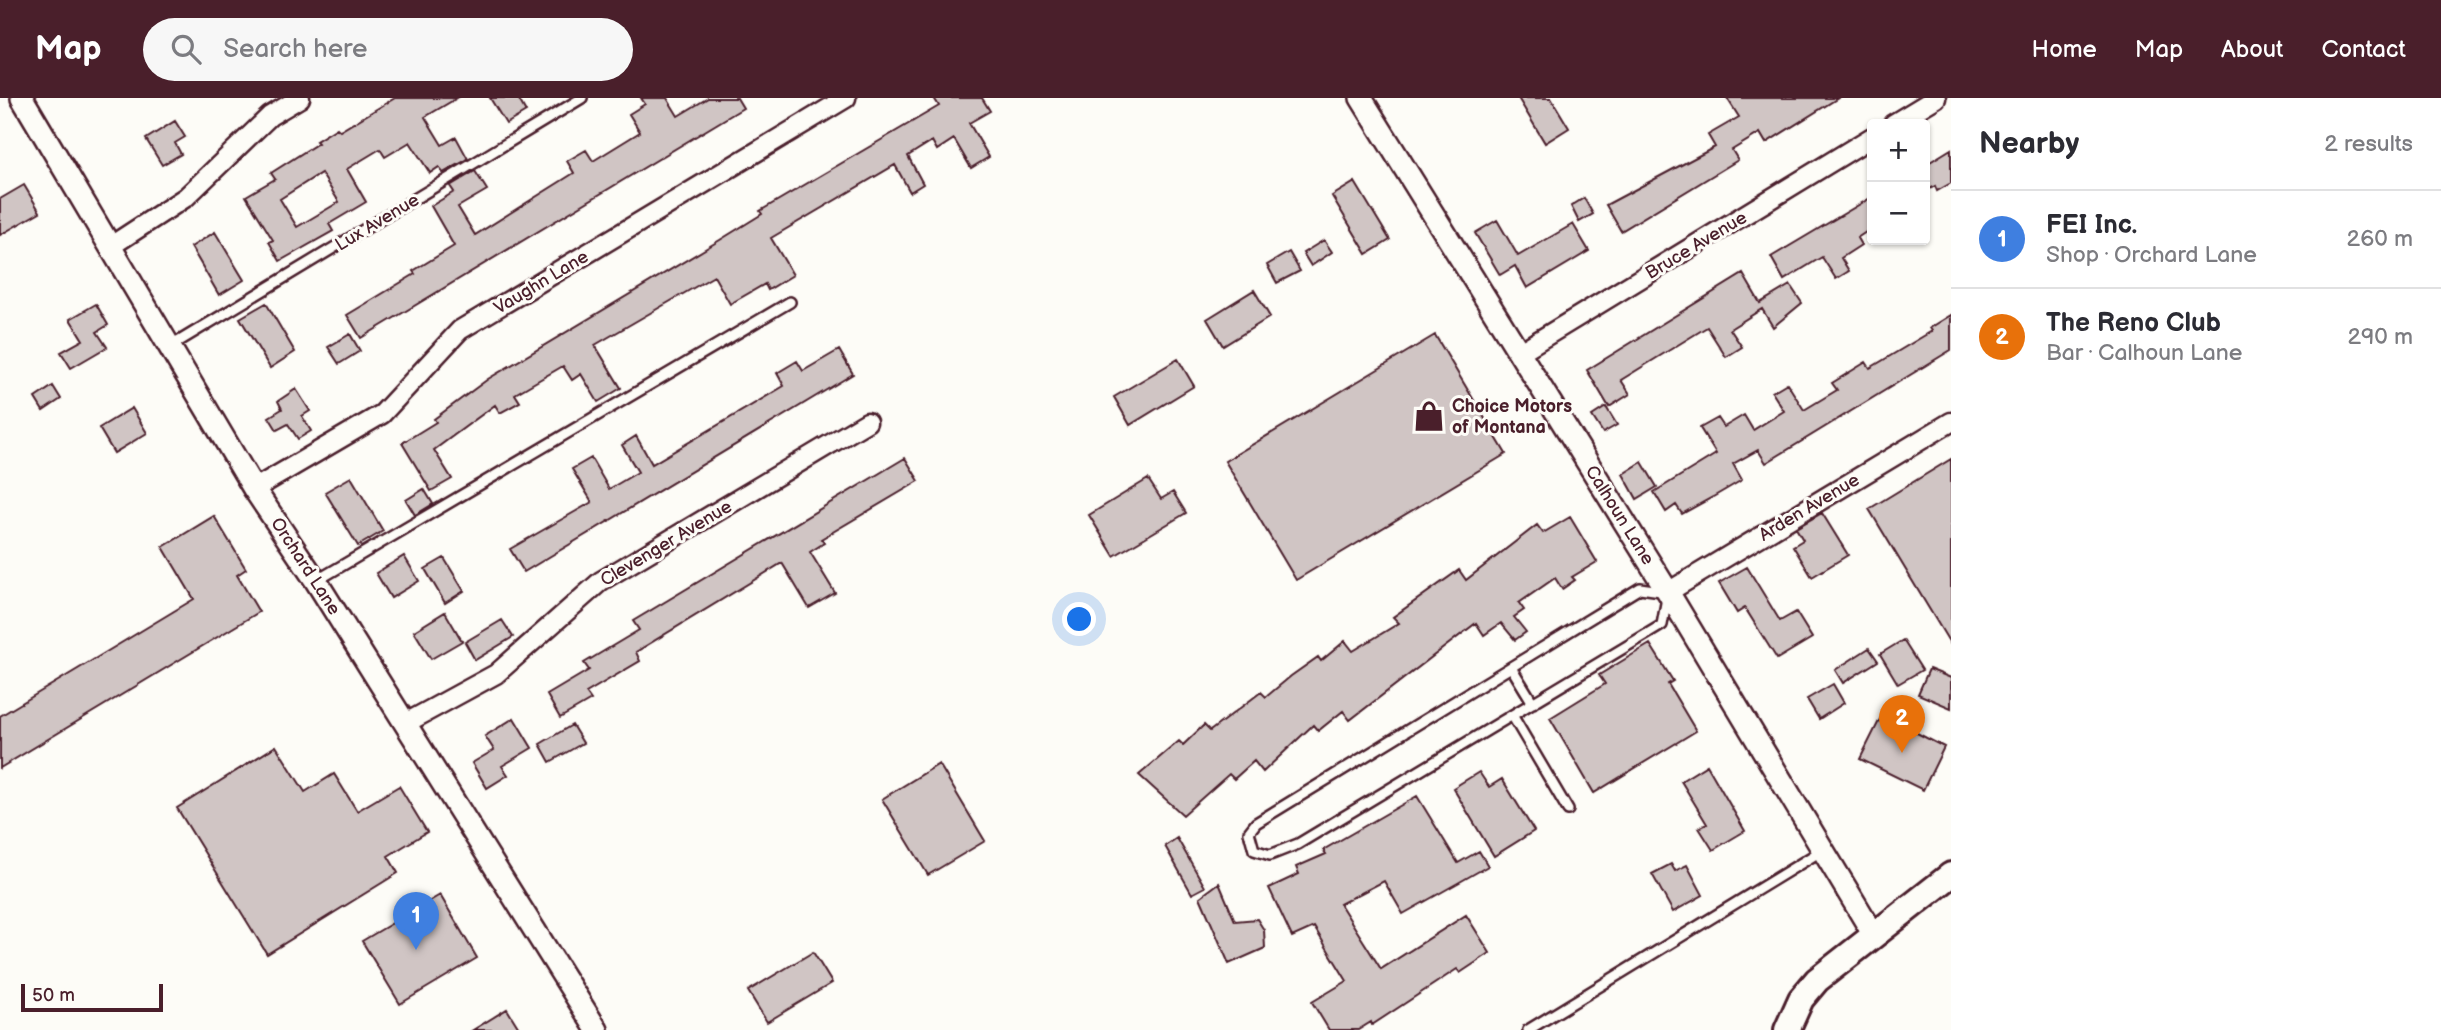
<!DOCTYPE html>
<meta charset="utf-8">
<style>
body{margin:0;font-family:"Balsamiq Sans",sans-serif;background:#f7f7f7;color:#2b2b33}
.controls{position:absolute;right:21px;top:21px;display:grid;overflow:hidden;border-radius:7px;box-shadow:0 2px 5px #0004}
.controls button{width:63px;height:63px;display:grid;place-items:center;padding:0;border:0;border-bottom:2px solid #e1e1e2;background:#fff;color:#2b2b33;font:35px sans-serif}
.scale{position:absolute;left:21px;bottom:18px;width:142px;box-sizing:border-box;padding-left:7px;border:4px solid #4a1f2b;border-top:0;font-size:19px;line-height:24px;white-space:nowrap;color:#4a1f2b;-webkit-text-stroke:5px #fdfcf7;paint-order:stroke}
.you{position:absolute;left:1080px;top:522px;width:24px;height:24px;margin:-18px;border:5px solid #fff;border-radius:50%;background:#1a73e8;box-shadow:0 0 0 10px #1a73e833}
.badge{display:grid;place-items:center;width:46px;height:46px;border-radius:50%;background:#4a1f2b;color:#fff;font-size:23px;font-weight:700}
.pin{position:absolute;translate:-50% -58px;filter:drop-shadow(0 2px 4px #0008)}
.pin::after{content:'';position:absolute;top:37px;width:24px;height:21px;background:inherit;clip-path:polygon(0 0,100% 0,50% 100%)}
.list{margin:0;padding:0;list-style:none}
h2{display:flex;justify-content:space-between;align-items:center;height:91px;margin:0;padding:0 28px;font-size:30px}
h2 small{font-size:23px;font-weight:400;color:#7c7c81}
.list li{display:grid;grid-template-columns:46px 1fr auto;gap:21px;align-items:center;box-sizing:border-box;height:98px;padding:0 28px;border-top:2px solid #e1e1e2}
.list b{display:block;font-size:26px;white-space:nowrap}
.list p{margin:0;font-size:23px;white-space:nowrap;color:#7c7c81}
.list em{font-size:23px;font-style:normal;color:#7c7c81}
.icon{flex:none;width:38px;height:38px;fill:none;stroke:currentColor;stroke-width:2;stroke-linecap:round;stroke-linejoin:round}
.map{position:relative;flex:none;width:1951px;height:932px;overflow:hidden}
header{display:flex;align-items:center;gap:42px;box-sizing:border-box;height:98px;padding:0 35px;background:#4a1f2b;color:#fff}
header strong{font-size:33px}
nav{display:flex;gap:38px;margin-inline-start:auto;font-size:24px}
.search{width:490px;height:63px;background:#f7f7f7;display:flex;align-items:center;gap:18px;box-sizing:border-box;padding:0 24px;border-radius:38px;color:#7c7c81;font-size:26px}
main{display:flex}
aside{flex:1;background:#fff}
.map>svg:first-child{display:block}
</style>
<header>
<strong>Map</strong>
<div class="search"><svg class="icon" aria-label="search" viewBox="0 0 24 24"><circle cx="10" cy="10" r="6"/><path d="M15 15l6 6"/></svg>Search here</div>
<nav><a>Home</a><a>Map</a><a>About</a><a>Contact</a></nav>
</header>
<main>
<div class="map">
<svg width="1951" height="932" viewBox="0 0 1951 932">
<rect width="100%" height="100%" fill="#fdfcf7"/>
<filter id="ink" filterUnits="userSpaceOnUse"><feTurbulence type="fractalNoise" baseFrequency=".0143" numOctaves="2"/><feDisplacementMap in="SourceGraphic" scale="14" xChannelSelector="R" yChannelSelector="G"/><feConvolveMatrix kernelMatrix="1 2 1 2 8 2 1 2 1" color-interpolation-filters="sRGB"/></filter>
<g filter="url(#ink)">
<!-- building -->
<path fill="#d0c5c4" stroke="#4a1f2b" stroke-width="2" fill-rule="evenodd" d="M 395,0 L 457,0 L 425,19 L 442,47 L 456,39 L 468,61 L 443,75 L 439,69 L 430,75 L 410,44 L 385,59 L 380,51 L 347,71 L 366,104 L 329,126 L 333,133 L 280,163 L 269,144 L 273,142 L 246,98 L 275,81 L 271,75 L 318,45 L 316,43 L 337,30 L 340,33 ZM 321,75 L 339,104 L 297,129 L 280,101 Z
M 490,0 L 518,0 L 526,14 L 506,26 Z
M 641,0 L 667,0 L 678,18 L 708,0 L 737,0 L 743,10 L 361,240 L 347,217 L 415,176 L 413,173 L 454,148 L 431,108 L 454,94 L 450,88 L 475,73 L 487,92 L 458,109 L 475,137 L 574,75 L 567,63 L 586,52 L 593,63 L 640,34 L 629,16 L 645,6 Z
M 934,0 L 982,0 L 990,13 L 969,25 L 989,59 L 971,70 L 954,41 L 937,52 L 932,43 L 908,58 L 923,86 L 910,94 L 895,67 L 771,140 L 793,177 L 768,192 L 765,186 L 730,206 L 714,178 L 595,247 L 621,290 L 598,304 L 581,276 L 572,282 L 563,268 L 515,296 L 520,304 L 500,315 L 495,307 L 434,352 L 452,381 L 431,393 L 402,345 L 436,324 L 434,321 L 488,281 L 720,142 L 762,116 L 760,113 L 939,8 Z
M 1518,0 L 1551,0 L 1569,30 L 1545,45 Z
M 1727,0 L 1838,0 L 1766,45 L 1760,35 L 1732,52 L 1738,62 L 1621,133 L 1606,107 L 1715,49 L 1708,37 L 1739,19 Z
M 175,23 L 185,39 L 175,45 L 181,56 L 162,67 L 146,41 Z
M 1951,51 L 1951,85 L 1937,93 L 1935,88 L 1925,94 L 1925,67 Z
M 1355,84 L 1390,142 L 1367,156 L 1332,98 Z
M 24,87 L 40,114 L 0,137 L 0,101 Z
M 1872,99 L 1872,130 L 1857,140 L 1861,147 L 1841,160 L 1849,173 L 1836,181 L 1822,159 L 1784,182 L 1771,159 Z
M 1584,100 L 1593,116 L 1579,124 L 1571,108 Z
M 1497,122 L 1518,158 L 1573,126 L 1589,153 L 1527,190 L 1515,168 L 1500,177 L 1475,135 Z
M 215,134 L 244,182 L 219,197 L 191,149 Z
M 1324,142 L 1332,154 L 1311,168 L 1303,155 Z
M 1289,154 L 1300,173 L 1277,185 L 1267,167 Z
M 1743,176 L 1760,205 L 1790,187 L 1802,205 L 1773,229 L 1762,211 L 1730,231 L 1742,249 L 1726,259 L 1707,229 L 1621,282 L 1630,296 L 1609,309 L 1587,272 Z
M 1254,192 L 1270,219 L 1223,248 L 1207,221 Z
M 266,205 L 295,254 L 270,270 L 240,220 Z
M 96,206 L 108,227 L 97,234 L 107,249 L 71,270 L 61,254 L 83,242 L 70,221 Z
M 1951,217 L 1951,252 L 1766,365 L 1758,352 L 1733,366 L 1742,382 L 1713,399 L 1682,416 L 1676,407 L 1666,414 L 1654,394 L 1716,356 L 1700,330 L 1718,320 L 1724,329 L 1744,317 L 1753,332 L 1784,313 L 1772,294 L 1787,285 L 1804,312 L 1837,292 L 1832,285 L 1866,264 L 1870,270 L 1932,233 L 1930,230 Z
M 350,236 L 360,253 L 339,266 L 328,249 Z
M 1435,237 L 1506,356 L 1296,482 L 1225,363 Z
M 839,252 L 853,276 L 524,474 L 510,451 L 592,404 L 572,371 L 591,360 L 609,391 L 638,374 L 622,347 L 636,338 L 652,366 L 784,288 L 777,275 L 797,263 L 803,273 Z
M 1178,261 L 1194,288 L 1130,327 L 1114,299 Z
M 53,288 L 61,301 L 43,313 L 35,300 Z
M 296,291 L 310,313 L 302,318 L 311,333 L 298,341 L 288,326 L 277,332 L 269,319 L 282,311 L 278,303 Z
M 1606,309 L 1617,327 L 1603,335 L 1592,318 Z
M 132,310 L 147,335 L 114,355 L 99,330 Z
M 905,360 L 919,383 L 821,441 L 824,445 L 810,454 L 835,495 L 809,510 L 782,465 L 636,554 L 640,563 L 586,595 L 591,602 L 560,620 L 547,597 L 589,572 L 584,565 L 639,532 L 633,523 Z
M 1951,361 L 1951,547 L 1869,411 Z
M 1642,364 L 1657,389 L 1637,401 L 1623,376 Z
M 351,379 L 383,433 L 358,448 L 325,394 Z
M 1148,381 L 1161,401 L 1173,394 L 1186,415 L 1114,458 L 1089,417 Z
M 424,391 L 433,406 L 415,417 L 406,402 Z
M 1822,415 L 1848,457 L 1812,479 L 1793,448 L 1803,442 L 1796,430 Z
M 214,418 L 246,471 L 237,477 L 259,514 L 0,670 L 0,618 L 194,501 L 163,449 Z
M 1570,419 L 1597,464 L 1572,479 L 1575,482 L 1562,491 L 1555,480 L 1519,505 L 1524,512 L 1514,519 L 1526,534 L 1515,542 L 1501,525 L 1484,537 L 1476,525 L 1350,622 L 1343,613 L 1318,633 L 1313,627 L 1263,674 L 1254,663 L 1234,681 L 1229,676 L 1183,717 L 1139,677 L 1179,643 L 1183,647 L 1204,627 L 1210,633 L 1261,594 L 1266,599 L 1291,578 L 1318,559 L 1321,563 L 1345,543 L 1353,553 L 1399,525 L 1393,519 L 1459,472 L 1466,482 L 1537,427 L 1543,435 Z
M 404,458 L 419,483 L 391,500 L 376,475 Z
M 444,460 L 464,493 L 445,505 L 425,471 Z
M 1747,469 L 1780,523 L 1796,514 L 1812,540 L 1777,561 L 1745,510 L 1737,515 L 1719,485 Z
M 445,514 L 462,543 L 431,561 L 414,533 Z
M 502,522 L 513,539 L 475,562 L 465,544 Z
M 1903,542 L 1922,572 L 1898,586 L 1880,556 Z
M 1650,546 L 1673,583 L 1668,586 L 1696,633 L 1594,695 L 1550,620 L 1605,586 L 1599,577 Z
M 1869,550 L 1878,563 L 1843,585 L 1835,572 Z
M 1929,571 L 1951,580 L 1951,610 L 1918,596 Z
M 1833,586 L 1844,605 L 1819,621 L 1807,601 Z
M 1882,617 L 1944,649 L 1923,692 L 1860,661 Z
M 514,620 L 532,650 L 502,668 L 508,677 L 487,690 L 472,665 L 494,652 L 485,638 Z
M 572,627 L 583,645 L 550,664 L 540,646 Z
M 276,648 L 305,694 L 334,676 L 357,713 L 399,688 L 427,734 L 388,758 L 398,775 L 267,856 L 177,710 Z
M 939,666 L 985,743 L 928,777 L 882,701 Z
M 1707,667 L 1745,733 L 1713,752 L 1699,730 L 1707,726 L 1681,683 Z
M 1479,674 L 1489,689 L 1502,681 L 1534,733 L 1494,758 L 1453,690 Z
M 1417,698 L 1458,765 L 1479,753 L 1488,768 L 1403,816 L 1384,783 L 1340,806 L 1381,871 L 1466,817 L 1490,855 L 1460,875 L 1457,871 L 1372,927 L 1371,924 L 1358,932 L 1329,932 L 1312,904 L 1347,883 L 1314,829 L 1292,839 L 1269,790 L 1299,776 L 1296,769 L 1326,756 L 1323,752 Z
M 1177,740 L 1205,789 L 1192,796 L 1165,748 Z
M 1671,766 L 1675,773 L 1687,767 L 1703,797 L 1673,814 L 1652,776 Z
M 1219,785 L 1235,823 L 1257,821 L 1264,832 L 1265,850 L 1229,866 L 1200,799 Z
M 440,797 L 477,860 L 400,906 L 362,843 Z
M 813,854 L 832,885 L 767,924 L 748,893 Z
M 507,911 L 520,932 L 473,932 Z"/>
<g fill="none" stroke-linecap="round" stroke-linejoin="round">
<defs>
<path id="service" d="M 171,248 L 582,0
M 316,483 L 790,204
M 1640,490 L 1668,494 L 1662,527 L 1298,746 L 1270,757 L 1254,752 L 1249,734 L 1256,725 Z
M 1511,569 L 1533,605
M 1512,617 L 1568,712
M 1528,932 L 1821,753"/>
<path id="minor" d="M 1893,26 L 1936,0
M 111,148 L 186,99 L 270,18 L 300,0
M 1520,254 L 1872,39
M 254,391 L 382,316 L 460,232 L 846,0
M 1668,494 L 1951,324
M 406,625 L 496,576 L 601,483 L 867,324"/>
<path id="tertiary" d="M 22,0 L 254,391 L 316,483 L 597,932
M 1361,0 L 1668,494 L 1874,837"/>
<path id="secondary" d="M 1787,932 L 1801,901 L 1817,882 L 1951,777"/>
</defs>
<!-- service casing -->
<use href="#service" stroke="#4a1f2b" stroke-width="14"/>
<!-- minor casing -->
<use href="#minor" stroke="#4a1f2b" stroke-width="23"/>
<!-- tertiary casing -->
<use href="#tertiary" stroke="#4a1f2b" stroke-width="26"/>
<!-- secondary casing -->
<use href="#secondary" stroke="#4a1f2b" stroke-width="30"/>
<!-- service -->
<use href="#service" stroke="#fdfcf7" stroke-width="9"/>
<!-- minor -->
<use href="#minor" stroke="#fdfcf7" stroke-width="18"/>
<!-- tertiary -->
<use href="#tertiary" stroke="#fdfcf7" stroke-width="21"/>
<!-- secondary -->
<use href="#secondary" stroke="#fdfcf7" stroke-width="24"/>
</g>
</g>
<!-- icons -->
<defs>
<symbol id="shop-bare" viewBox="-9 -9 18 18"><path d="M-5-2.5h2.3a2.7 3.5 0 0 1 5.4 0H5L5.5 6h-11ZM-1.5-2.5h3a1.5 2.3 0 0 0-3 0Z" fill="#4a1f2b" stroke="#fdfcf7" stroke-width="2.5" paint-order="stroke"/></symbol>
</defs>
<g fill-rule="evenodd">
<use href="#shop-bare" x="1407" y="296" width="44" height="44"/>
</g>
<g text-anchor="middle" stroke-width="6" stroke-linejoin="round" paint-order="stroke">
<!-- street labels -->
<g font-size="18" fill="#4a1f2b" stroke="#fdfcf7">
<text transform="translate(377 124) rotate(-31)" y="6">Lux Avenue</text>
<text transform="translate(1696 147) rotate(-31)" y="6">Bruce Avenue</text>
<text transform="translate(541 184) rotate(-31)" y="6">Vaughn Lane</text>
<text transform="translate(1809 409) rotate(-31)" y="6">Arden Avenue</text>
<text transform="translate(1620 417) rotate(58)" y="6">Calhoun Lane</text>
<text transform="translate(666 445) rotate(-31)" y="6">Clevenger Avenue</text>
<text transform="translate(306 468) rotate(57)" y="6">Orchard Lane</text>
</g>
<!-- poi labels -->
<g font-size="18" font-weight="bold" fill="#4a1f2b" stroke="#fdfcf7" text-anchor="start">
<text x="1452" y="314">Choice Motors<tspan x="1452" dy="21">of Montana</tspan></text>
</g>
</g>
</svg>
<div class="controls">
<button>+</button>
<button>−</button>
</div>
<div class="scale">50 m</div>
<div class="you"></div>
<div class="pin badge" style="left:416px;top:852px;background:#3f7fe0">1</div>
<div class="pin badge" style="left:1902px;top:655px;background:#e8710a">2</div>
</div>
<aside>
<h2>Nearby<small>2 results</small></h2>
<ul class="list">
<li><span class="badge" style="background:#3f7fe0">1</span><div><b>FEI Inc.</b><p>Shop · Orchard Lane</p></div><em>260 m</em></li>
<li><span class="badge" style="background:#e8710a">2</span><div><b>The Reno Club</b><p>Bar · Calhoun Lane</p></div><em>290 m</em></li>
</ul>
</aside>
</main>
